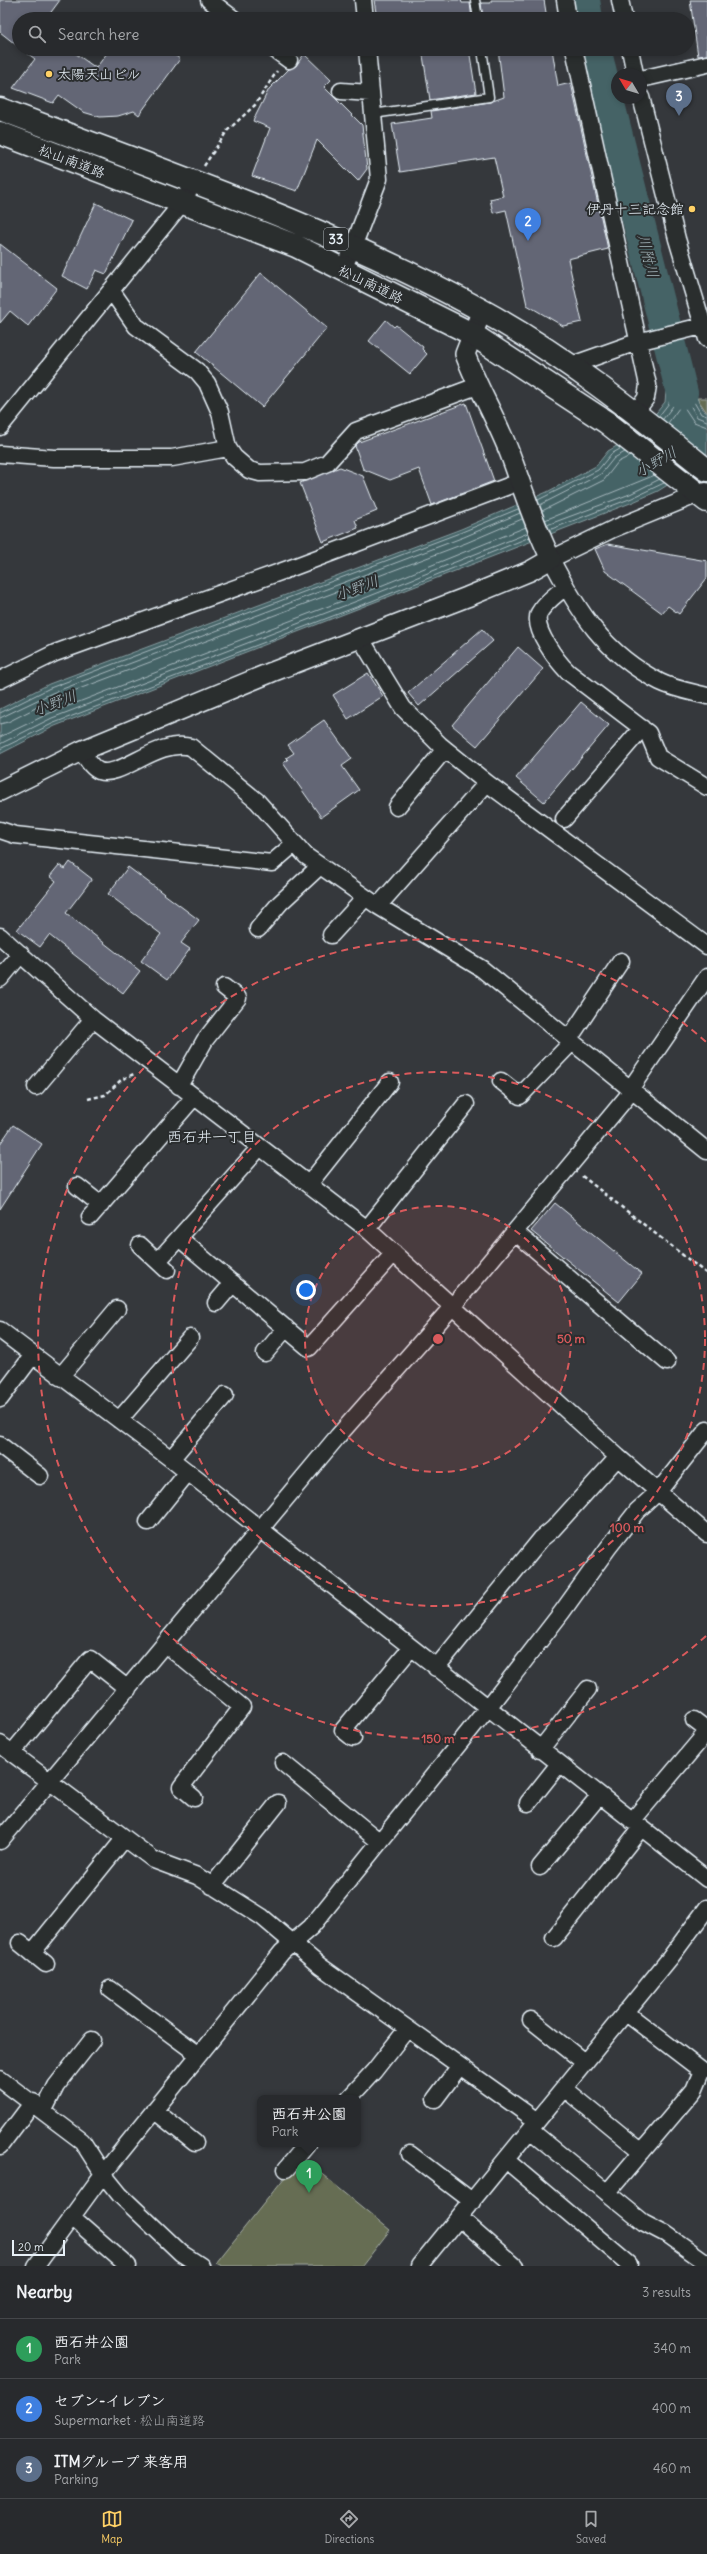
<!DOCTYPE html>
<meta charset="utf-8">
<style>
body{margin:0;font-family:Delius,"Klee One",sans-serif;background:#343639;color:#f1f3f6}
.compass{position:absolute;left:611px;top:68px;width:36px;height:36px;border-radius:50%;background:#282a2d;box-shadow:0 2px 6px #0003;rotate:308deg}
.scale{position:absolute;left:12px;bottom:10px;width:53px;box-sizing:border-box;padding-left:4px;border:2px solid #e8f1f8;border-top:0;font-size:11px;line-height:14px;white-space:nowrap;color:#e8f1f8;-webkit-text-stroke:3px #2a2d2e;paint-order:stroke}
.you{position:absolute;left:306px;top:1290px;width:14px;height:14px;margin:-10px;border:3px solid #fff;border-radius:50%;background:#1a73e8;box-shadow:0 0 0 6px #1a73e833}
.badge{display:grid;place-items:center;width:26px;height:26px;border-radius:50%;background:#ffd166;color:#fff;font-size:13px;font-weight:700}
.pin{position:absolute;translate:-50% -33px;filter:drop-shadow(0 1px 2px #0008)}
.pin::after{content:'';position:absolute;top:21px;width:14px;height:12px;background:inherit;clip-path:polygon(0 0,100% 0,50% 100%)}
.popup{position:absolute;left:257px;top:2095px;width:104px;height:52px;box-sizing:border-box;display:grid;place-content:center;border-radius:8px;background:#282a2d;filter:drop-shadow(0 1px 3px #0005);font-size:13px;white-space:nowrap;color:#a5a7aa}
.popup b{font-size:15px;color:#f1f3f6}
.popup::after{content:'';position:absolute;left:50%;top:100%;margin-left:-8px;border:8px solid transparent;border-top-color:#282a2d}
.list{margin:0;padding:0;list-style:none}
h2{display:flex;justify-content:space-between;align-items:center;height:52px;margin:0;padding:0 16px;font-size:17px}
h2 small{font-size:13px;font-weight:400;color:#a5a7aa}
.list li{display:grid;grid-template-columns:26px 1fr auto;gap:12px;align-items:center;box-sizing:border-box;height:60px;padding:0 16px;border-top:1px solid #444649}
.list b{display:block;font-size:15px;white-space:nowrap}
.list p{margin:0;font-size:13px;white-space:nowrap;color:#a5a7aa}
.list em{font-size:13px;font-style:normal;color:#a5a7aa}
.icon{flex:none;width:22px;height:22px;fill:none;stroke:currentColor;stroke-width:2;stroke-linecap:round;stroke-linejoin:round}
.map{position:relative;flex:none;width:707px;height:2266px;overflow:hidden}
.search{position:absolute;background:#282a2d;box-shadow:0 2px 6px #0003;left:12px;right:12px;top:12px;height:44px;display:flex;align-items:center;gap:10px;box-sizing:border-box;padding:0 14px;border-radius:22px;color:#a5a7aa;font-size:15px}
.sheet{height:232px;background:#282a2d}
nav{display:flex;justify-content:space-around;align-items:center;box-sizing:border-box;height:56px;border-top:1px solid #444649;background:#282a2d;font-size:11px;color:#a5a7aa}
nav a{display:grid;justify-items:center;gap:2px}
nav .on{color:#ffd166}
.map>svg:first-child{display:block}
</style>
<div class="map">
<svg width="707" height="2266" viewBox="0 0 707 2266">
<rect width="100%" height="100%" fill="#35383c"/>
<filter id="ink" filterUnits="userSpaceOnUse"><feTurbulence type="fractalNoise" baseFrequency=".025" numOctaves="2"/><feDisplacementMap in="SourceGraphic" scale="8" xChannelSelector="R" yChannelSelector="G"/><feConvolveMatrix kernelMatrix="1 2 1 2 8 2 1 2 1" color-interpolation-filters="sRGB"/></filter>
<g filter="url(#ink)">
<!-- green -->
<path fill="#666d53" stroke="#a7afa6" d="M 697,398 L 707,398 L 707,413 Z
M 301,2157 L 390,2230 L 362,2266 L 222,2266 L 216,2263 Z"/>
<!-- water -->
<path fill="#456366" stroke="#869ca0" d="M 670,350 L 704,411 L 707,413 L 707,460 L 658,491 L 633,502 L 55,726 L 0,754 L 0,709 L 49,684 L 461,529 L 547,492 L 596,466 L 608,451 L 641,432 L 665,402 Z"/>
<g fill="none" stroke-linecap="round" stroke-linejoin="round">
<!-- shore -->
<path stroke="#a7b8be" stroke-width="1" d="M 659,416 L 669,403 L 674,368 L 701,414 L 707,416
M 663,419 L 673,406 L 678,384 L 697,417 L 707,421
M 668,423 L 682,404 L 694,422 L 707,427
M 538,500 L 598,470 L 611,454 L 620,449
M 540,505 L 601,474 L 614,458 L 625,452
M 542,511 L 604,480 L 618,462 L 630,456
M 545,520 L 655,475
M 547,525 L 630,494 L 660,479
M 549,530 L 632,498 L 664,483
M 0,713 L 50,688 L 462,532 L 518,509
M 0,718 L 52,693 L 464,537 L 520,513
M 0,724 L 8,722 L 55,698 L 466,543 L 522,519
M 0,737 L 50,713 L 368,591 L 526,527
M 0,744 L 52,718 L 370,596 L 528,533
M 0,749 L 54,723 L 372,601 L 530,537"/>
<!-- river -->
<path stroke="#456366" stroke-width="32" d="M 584,0 L 587,19
M 595,49 L 682,393"/>
</g>
<!-- building -->
<path fill="#636675" stroke="#e8f1f8" d="M 0,0 L 60,0 L 46,19 L 19,19 L 19,47 L 0,32 Z
M 374,0 L 461,0 L 462,3 L 470,3 L 472,19 L 377,19 Z
M 491,0 L 544,0 L 547,19 L 483,19 L 481,3 L 491,3 Z
M 690,0 L 707,0 L 707,55 L 698,56 Z
M 22,49 L 69,49 L 96,68 L 110,49 L 166,49 L 180,59 L 139,115 L 134,111 L 118,116 L 100,117 L 83,112 L 59,95 L 53,103 L 13,88 L 35,59 Z
M 422,49 L 469,49 L 476,93 L 430,100 Z
M 498,49 L 552,49 L 558,86 L 571,83 L 608,249 L 568,259 L 582,322 L 563,326 L 527,305 L 506,210 L 493,213 L 490,199 L 503,196 L 494,157 L 400,172 L 392,124 L 432,118 L 431,111 L 490,102 L 504,97 Z
M 304,54 L 331,80 L 324,87 L 362,125 L 367,169 L 358,181 L 317,140 L 297,191 L 252,176 L 270,128 L 253,121 L 269,89 L 289,69 L 296,66 Z
M 96,203 L 132,220 L 106,274 L 96,270 L 87,289 L 62,276 Z
M 0,244 L 57,288 L 28,326 L 10,311 L 0,323 Z
M 261,273 L 327,328 L 262,407 L 196,352 Z
M 386,320 L 394,327 L 396,325 L 423,347 L 422,349 L 427,354 L 410,374 L 369,341 Z
M 466,403 L 494,481 L 432,505 L 419,469 L 390,480 L 363,469 L 355,446 L 359,442 Z
M 340,467 L 363,476 L 377,511 L 355,520 L 358,528 L 323,542 L 300,483 Z
M 608,544 L 707,561 L 707,578 L 679,614 L 668,606 L 662,613 L 605,571 L 595,549 Z
M 482,629 L 493,641 L 419,706 L 408,693 Z
M 518,647 L 543,669 L 477,746 L 452,725 Z
M 368,673 L 383,696 L 348,719 L 333,695 Z
M 581,702 L 609,725 L 544,802 L 516,778 Z
M 324,720 L 352,759 L 342,766 L 359,790 L 321,817 L 283,763 L 288,760 L 286,758 L 294,753 L 288,745 Z
M 70,862 L 92,879 L 66,913 L 140,971 L 123,993 L 49,935 L 40,947 L 17,930 L 56,881 L 50,876 L 59,865 L 65,869 Z
M 128,867 L 199,920 L 181,943 L 190,949 L 167,980 L 141,961 L 161,934 L 108,894 Z
M 13,1125 L 42,1144 L 0,1209 L 0,1144 Z
M 555,1203 L 642,1274 L 619,1302 L 531,1231 Z"/>
<g fill="none" stroke-linecap="round" stroke-linejoin="round">
<defs>
<path id="service" d="M 475,0 L 478,19
M 373,114 L 489,97 L 482,49"/>
<path id="minor" d="M 209,0 L 234,19
M 363,0 L 365,19
M 565,0 L 568,19
M 620,0 L 624,19
M 274,49 L 289,60
M 574,49 L 648,385 L 646,398 L 635,413
M 630,49 L 635,74
M 641,79 L 707,64
M 341,91 L 370,93
M 641,97 L 677,239 L 707,339
M 343,269 L 353,247 L 379,179 L 367,49
M 111,290 L 136,326 L 197,371 L 207,383 L 220,412 L 228,448 L 234,457 L 249,470 L 260,473 L 305,472 L 327,463 L 356,431 L 477,386
M 569,366 L 637,342 L 702,326
M 0,427 L 182,203 L 194,182
M 0,454 L 54,458 L 172,458 L 228,448
M 706,491 L 613,529 L 551,559 C 579,613 604,653 660,682 C 674,689 692,692 707,696
M 565,587 C 556,595 545,602 539,613 C 532,629 558,662 568,672 L 648,733 L 658,757 L 707,787
M 361,639 L 403,708 L 440,745 L 487,783 L 707,946
M 0,680 L 55,653 L 291,568 L 519,482
M 81,751 C 86,757 91,768 99,771 C 121,779 157,738 191,747 L 257,801 L 306,856 L 378,906 L 482,969 L 707,1151
M 397,807 L 445,749
M 564,819 L 642,728
M 0,830 L 15,835 L 272,863 L 294,844
M 378,906 L 487,783
M 258,929 L 280,903 L 320,866
M 331,935 L 365,898
M 0,936 L 93,1019 L 367,1229 L 618,1457 L 707,1534
M 0,979 L 21,954
M 569,1039 L 621,961
M 501,1081 L 520,1096 L 572,1042
M 179,1086 L 205,1040 L 238,998 L 224,987
M 36,1087 L 93,1019
M 631,1088 L 707,977
M 309,1184 L 390,1082
M 77,1186 L 101,1205
M 90,1217 L 194,1097
M 367,1229 L 466,1104
M 515,1232 L 667,1362
M 179,1238 L 309,1348 L 394,1253
M 140,1245 L 167,1270
M 158,1261 L 260,1147
M 216,1303 L 233,1283
M 0,1330 L 171,1459 L 707,1879
M 265,1353 L 286,1328
M 60,1377 L 117,1309
M 0,1399 L 33,1355
M 119,1420 L 190,1338
M 0,1445 L 40,1476
M 171,1459 L 225,1395
M 148,1522 L 188,1472
M 165,1644 L 242,1707 L 181,1787 L 194,1798
M 436,1668 L 541,1539 L 553,1529 L 618,1457
M 694,1720 L 707,1730
M 353,1738 L 343,1730 L 411,1648
M 0,1744 L 154,1860 L 197,1876 L 262,1917 L 320,1966 L 537,2121
M 540,1750 L 588,1689
M 12,1753 L 90,1659 L 128,1689
M 283,1763 L 380,1842
M 528,1803 L 559,1764
M 632,1821 L 707,1732
M 0,1841 L 338,1436 L 452,1307 L 631,1092
M 540,1867 L 599,1796
M 212,1886 L 278,1803
M 554,1938 L 641,1828
M 20,1943 L 46,1964
M 32,1953 L 124,1839
M 110,1989 L 199,2055
M 531,2020 L 584,2062
M 0,2079 L 82,2141 L 103,2174 L 120,2195 L 181,2253 L 201,2266
M 564,2088 L 642,2152
M 349,2098 L 374,2071 L 407,2029
M 435,2099 L 459,2067
M 44,2110 L 56,2086 L 92,2040
M 154,2110 L 195,2143
M 530,2130 L 643,2222 L 666,2234 L 707,2263
M 0,2146 L 33,2102
M 410,2154 L 473,2202
M 506,2160 L 629,2264
M 286,2169 L 307,2144
M 607,2193 L 694,2090 L 702,2071 L 625,2012
M 72,2217 L 128,2266
M 460,2218 L 515,2266
M 36,2266 L 103,2174 L 282,1952 L 311,1927 L 487,1709 L 562,1612 L 608,1548 L 637,1511 L 658,1492 L 707,1430
M 419,2266 L 670,1958 L 707,1908"/>
<path id="tertiary" d="M 0,791 L 81,751 L 272,672 L 467,597 L 530,571 L 551,559 C 534,525 523,489 510,454 C 497,420 478,389 465,354 L 482,310"/>
<path id="trunk" d="M 0,109 C 163,171 328,226 481,310 C 562,354 635,412 707,470
M 0,133 L 296,246 L 472,334 L 606,422 L 707,501"/>
</defs>
<!-- service casing -->
<use href="#service" stroke="#e8f1f8" stroke-width="11"/>
<!-- minor casing -->
<use href="#minor" stroke="#e8f1f8" stroke-width="19"/>
<!-- tertiary casing -->
<use href="#tertiary" stroke="#e8f1f8" stroke-width="22"/>
<!-- trunk casing -->
<use href="#trunk" stroke="#e8f1f8" stroke-width="25"/>
<!-- path -->
<path stroke="#e8f1f8" stroke-width="2.5" stroke-dasharray="4 3" stroke-linecap="butt" d="M 204,166 L 227,131 L 255,105 L 277,71
M 88,1099 L 105,1095 L 121,1080 L 136,1073
M 582,1176 L 707,1274"/>
<!-- service -->
<use href="#service" stroke="#2a2d2e" stroke-width="8"/>
<!-- minor -->
<use href="#minor" stroke="#2a2d2e" stroke-width="16"/>
<!-- tertiary -->
<use href="#tertiary" stroke="#2a2d2e" stroke-width="19"/>
<!-- trunk -->
<use href="#trunk" stroke="#2a2d2e" stroke-width="22"/>
</g>
</g>
<!-- distance rings -->
<circle cx="438" cy="1339" r="133" fill="#da5a5c" fill-opacity=".12"/>
<g fill="none" stroke="#da5a5c" stroke-width="2" stroke-dasharray="7 5">
<circle cx="438" cy="1339" r="133"/>
<circle cx="438" cy="1339" r="267"/>
<path d="M706 1636A400 400 0 1 1 706 1042"/>
</g>
<!-- markers -->
<g fill="#ffd166" stroke="#2a2d2e" stroke-width="1.5">
<circle cx="49" cy="74" r="4"/>
<circle cx="692" cy="209" r="4"/>
</g>
<g text-anchor="middle" stroke-width="4" stroke-linejoin="round" paint-order="stroke">
<!-- shield labels -->
<rect fill="#2a2d2e" stroke="#afb6bb" stroke-width="1" x="324" y="228" width="24" height="22" rx="3"/>
<g font-size="13" font-weight="bold" fill="#e8f1f8">
<text x="336" y="244">33</text>
</g>
<!-- poi labels -->
<g font-size="14" fill="#e8f1f8" stroke="#2a2d2e" text-anchor="start">
<text x="57" y="79">太陽天山ビル</text>
<text x="684" y="214" text-anchor="end">伊丹十三記念館</text>
</g>
<!-- street labels -->
<g font-size="14" fill="#e8f1f8" stroke="#2a2d2e">
<text transform="translate(72 161) rotate(21)" y="5">松山南道路</text>
<text transform="translate(371 284) rotate(26)" y="5">松山南道路</text>
</g>
<!-- water labels -->
<g font-size="15" font-style="italic" fill="#a7b8be" stroke="#2a2d2e">
<text transform="translate(648 256) rotate(76)" y="5">川附川</text>
<text transform="translate(656 462) rotate(-30)" y="5">小野川</text>
<text transform="translate(357 588) rotate(-21)" y="5">小野川</text>
<text transform="translate(55 703) rotate(-21)" y="5">小野川</text>
</g>
<!-- neighbourhood labels -->
<g font-size="15" fill="#e8f1f8" stroke="#2a2d2e">
<text x="212" y="1142">西石井一丁目</text>
</g>
</g>
<circle cx="438" cy="1339" r="6" fill="#da5a5c" stroke="#2a2d2e" stroke-width="2"/>
<g font-size="12" text-anchor="middle" font-weight="bold" fill="#da5a5c" stroke="#2a2d2e" stroke-width="4" stroke-linejoin="round" paint-order="stroke">
<text x="571" y="1343">50 m</text>
<text x="627" y="1532">100 m</text>
<text x="438" y="1743">150 m</text>
</g>
</svg>
<svg class="compass" viewBox="-18 -18 36 36"><path d="M0-13l5 13h-10z" fill="#e53935"/><path d="M0 13l5-13h-10z" fill="#a5a7aa"/></svg>
<div class="scale">20 m</div>
<div class="you"></div>
<div class="pin badge" style="left:309px;top:2193px;background:#2e9e5b">1</div>
<div class="popup"><b>西石井公園</b>Park</div>
<div class="pin badge" style="left:528px;top:241px;background:#3f7fe0">2</div>
<div class="pin badge" style="left:679px;top:116px;background:#5c6f8a">3</div>
<div class="search"><svg class="icon" aria-label="search" viewBox="0 0 24 24"><circle cx="10" cy="10" r="6"/><path d="M15 15l6 6"/></svg>Search here</div>
</div>
<section class="sheet">
<h2>Nearby<small>3 results</small></h2>
<ul class="list">
<li><span class="badge" style="background:#2e9e5b">1</span><div><b>西石井公園</b><p>Park</p></div><em>340 m</em></li>
<li><span class="badge" style="background:#3f7fe0">2</span><div><b>セブン-イレブン</b><p>Supermarket · 松山南道路</p></div><em>400 m</em></li>
<li><span class="badge" style="background:#5c6f8a">3</span><div><b>ITMグループ 来客用</b><p>Parking</p></div><em>460 m</em></li>
</ul>
</section>
<nav>
<a class="on"><svg class="icon" aria-label="map" viewBox="0 0 24 24"><path d="M3 6l6-2 6 2 6-2v14l-6 2-6-2-6 2zM9 4v14M15 6v14"/></svg>Map</a>
<a><svg class="icon" aria-label="directions" viewBox="0 0 24 24"><path d="M12 3l9 9-9 9-9-9zM9 14v-3h6M13 9l2 2-2 2"/></svg>Directions</a>
<a><svg class="icon" aria-label="saved" viewBox="0 0 24 24"><path d="M7 4h10v16l-5-4-5 4z"/></svg>Saved</a>
</nav>
